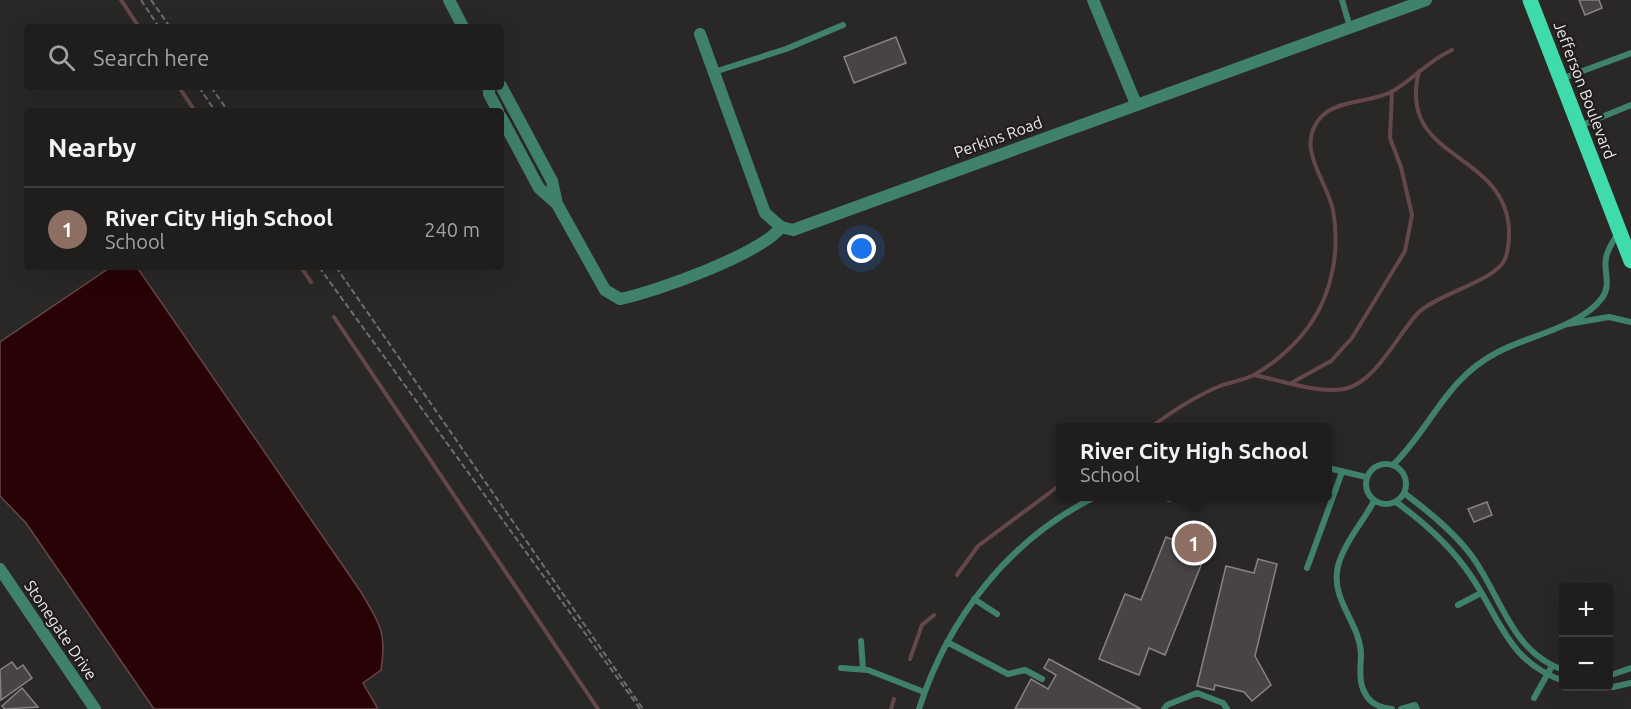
<!DOCTYPE html>
<meta charset="utf-8">
<style>
body{margin:0;font-family:Ubuntu,sans-serif;background:#282626;color:#f1f3f6}
.controls{position:absolute;right:18px;bottom:18px;display:grid;overflow:hidden;border-radius:6px;box-shadow:0 6px 24px #0002}
.controls button{width:54px;height:54px;display:grid;place-items:center;padding:0;border:0;border-bottom:2px solid #3d3b3b;background:#201d1d;color:#f1f3f6;font:30px sans-serif}
.you{position:absolute;left:862px;top:249px;width:21px;height:21px;margin:-15px;border:4px solid #fff;border-radius:50%;background:#1a73e8;box-shadow:0 0 0 9px #1a73e833}
.badge{display:grid;place-items:center;width:39px;height:39px;border-radius:50%;background:#39d4a5;color:#fff;font-size:20px;font-weight:700}
.pin{position:absolute;translate:-50% -50%;border:3px solid #fff;box-shadow:0 2px 6px #0006}
.popup{position:absolute;left:1056px;top:423px;width:276px;height:78px;box-sizing:border-box;display:grid;place-content:center;border-radius:6px;background:#201d1d;filter:drop-shadow(0 2px 4px #0005);font-size:20px;white-space:nowrap;color:#a2a2a4}
.popup b{font-size:22px;color:#f1f3f6}
.popup::after{content:'';position:absolute;left:50%;top:100%;margin-left:-12px;border:12px solid transparent;border-top-color:#201d1d}
.list{margin:0;padding:0;list-style:none}
h2{display:flex;justify-content:space-between;align-items:center;height:78px;margin:0;padding:0 24px;font-size:26px}
h2 small{font-size:20px;font-weight:400;color:#a2a2a4}
.list li{display:grid;grid-template-columns:39px 1fr auto;gap:18px;align-items:center;box-sizing:border-box;height:84px;padding:0 24px;border-top:2px solid #3d3b3b}
.list b{display:block;font-size:22px;white-space:nowrap}
.list p{margin:0;font-size:20px;white-space:nowrap;color:#a2a2a4}
.list em{font-size:20px;font-style:normal;color:#a2a2a4}
.icon{flex:none;width:33px;height:33px;fill:none;stroke:currentColor;stroke-width:2;stroke-linecap:round;stroke-linejoin:round}
.map{position:relative;flex:none;width:1631px;height:709px;overflow:hidden}
.search{position:absolute;background:#201d1d;box-shadow:0 6px 24px #0002;left:24px;top:24px;width:480px;height:66px;display:flex;align-items:center;gap:15px;box-sizing:border-box;padding:0 21px;border-radius:6px;color:#a2a2a4;font-size:22px}
.panel{position:absolute;background:#201d1d;box-shadow:0 6px 24px #0002;left:24px;top:108px;width:480px;height:162px;border-radius:6px}
.map>svg:first-child{display:block}
</style>
<div class="map">
<svg width="1631" height="709" viewBox="0 0 1631 709">
<rect width="100%" height="100%" fill="#2a2727"/>
<!-- water -->
<path fill="#290206" stroke="#64474a" stroke-width="1.5" d="M 111,267 L 133,267 L 139,270 L 361,592 C 380,624 387,633 381,670 L 363,683 L 378,709 L 154,709 L 26,523 L 0,496 L 0,342 Z"/>
<g fill="none" stroke-linecap="round" stroke-linejoin="round">
<!-- stream -->
<path stroke="#64474a" stroke-width="4" d="M 121,0 L 139,27
M 179,87 L 195,111
M 301,267 L 311,282
M 334,317 L 598,709
M 1254,375 C 1280,380 1318,394 1344,389 C 1376,383 1398,333 1419,312 C 1440,293 1493,281 1504,261 C 1509,252 1509,239 1509,229 C 1504,149 1396,161 1419,71
M 1293,382 L 1331,361 L 1352,338 L 1405,251 L 1412,215 L 1401,167 L 1390,138 L 1392,91
M 1150,428 C 1171,412 1196,396 1220,386 C 1231,382 1244,380 1254,375 C 1275,363 1298,343 1311,323 C 1333,291 1340,248 1333,210 C 1327,180 1294,147 1321,117 C 1338,99 1372,103 1393,91 C 1415,78 1429,60 1452,50
M 957,575 L 978,546 L 1060,485
M 910,659 L 922,625 L 934,615
M 891,709 L 894,699"/>
</g>
<!-- building -->
<path fill="#484443" stroke="#888383" stroke-width="1.5" d="M 1579,0 L 1599,0 L 1602,8 L 1585,15 Z
M 896,37 L 906,63 L 854,83 L 844,57 Z
M 1487,502 L 1492,515 L 1474,522 L 1468,509 Z
M 1166,537 L 1206,553 L 1165,655 L 1149,648 L 1139,675 L 1099,659 L 1125,594 L 1141,600 Z
M 1258,559 L 1277,564 L 1255,656 L 1271,685 L 1252,701 L 1244,692 L 1215,685 L 1214,690 L 1197,686 L 1226,566 L 1254,573 Z
M 1049,659 L 1141,709 L 1015,709 L 1031,679 L 1048,689 L 1056,675 L 1044,668 Z
M 12,662 L 17,669 L 23,665 L 32,678 L 1,700 L 0,670 Z
M 22,688 L 38,707 L 5,709 L 2,706 Z"/>
<g fill="none" stroke-linecap="round" stroke-linejoin="round">
<!-- path -->
<path stroke="#716e6e" stroke-width="2" stroke-dasharray="6 3" stroke-linecap="butt" d="M 141,0 L 159,27
M 151,0 L 170,27
M 199,87 L 215,111
M 211,87 L 228,111
M 319,267 L 640,709
M 336,267 L 643,709"/>
<!-- service -->
<path stroke="#40816a" stroke-width="6" d="M 1342,0 L 1350,27
M 714,72 L 786,49 L 843,25
M 1561,79 L 1631,53
M 1580,126 L 1631,105
M 1568,324 L 1609,317 L 1631,322
M1366 484a20 20 0 1 1 40 0a20 20 0 1 1-40 0Z
M 1393,465 C 1432,427 1445,379 1498,352 C 1528,336 1582,326 1602,298 C 1612,284 1603,272 1606,258 C 1607,250 1614,240 1618,233
M 1328,468 L 1366,477
M 1404,493 C 1428,511 1453,531 1471,555 C 1501,595 1511,653 1564,670
M 1169,496 L 1169,499
M 1374,501 C 1363,522 1344,543 1338,566 C 1330,600 1359,621 1361,653 C 1361,670 1357,683 1368,698 C 1374,706 1383,708 1392,709
M 1396,502 C 1425,523 1451,546 1471,576 C 1501,620 1508,662 1564,681
M 1307,568 L 1342,472
M 974,599 L 997,614
M 1458,605 L 1481,593
M 861,641 L 863,669
M 947,642 L 1008,674 L 1025,670 L 1042,679
M 841,668 L 868,670 L 924,692
M 1608,676 L 1631,668
M 1586,686 L 1613,687 L 1631,683
M 1534,698 L 1552,666
M 919,709 C 948,618 1010,538 1097,496
M 1164,709 L 1167,705 L 1197,693 L 1223,703 L 1227,709
M 1401,709 L 1415,705 L 1417,709"/>
<!-- minor -->
<path stroke="#40816a" stroke-width="12" d="M 449,0 L 463,27
M 1093,0 L 1136,104
M 700,34 L 765,213 L 781,227 L 793,230 L 1426,0
M 501,86 L 552,181 L 557,204 L 605,290 L 620,299 C 655,292 761,254 781,227
M 489,87 L 489,94 L 498,111
M 501,117 L 539,188 L 557,204
M 0,569 L 95,709"/>
<!-- primary -->
<path stroke="#40dbab" stroke-width="15" d="M 1530,0 L 1631,261"/>
</g>
<g text-anchor="middle" stroke-width="4.5" stroke-linejoin="round" paint-order="stroke">
<!-- street labels -->
<g font-size="16" fill="#ece9e9" stroke="#211d1d">
<text transform="translate(1585 90) rotate(69)" y="6">Jefferson Boulevard</text>
<text transform="translate(998 137) rotate(-20)" y="6">Perkins Road</text>
<text transform="translate(61 630) rotate(56)" y="6">Stonegate Drive</text>
</g>
</g>
</svg>
<div class="controls">
<button>+</button>
<button>−</button>
</div>
<div class="you"></div>
<div class="pin badge" style="left:1194px;top:543px;background:#8d6e63">1</div>
<div class="popup"><b>River City High School</b>School</div>
<div class="search"><svg class="icon" aria-label="search" viewBox="0 0 24 24"><circle cx="10" cy="10" r="6"/><path d="M15 15l6 6"/></svg>Search here</div>
<section class="panel">
<h2>Nearby<small></small></h2>
<ul class="list">
<li><span class="badge" style="background:#8d6e63">1</span><div><b>River City High School</b><p>School</p></div><em>240 m</em></li>
</ul>
</section>
</div>
